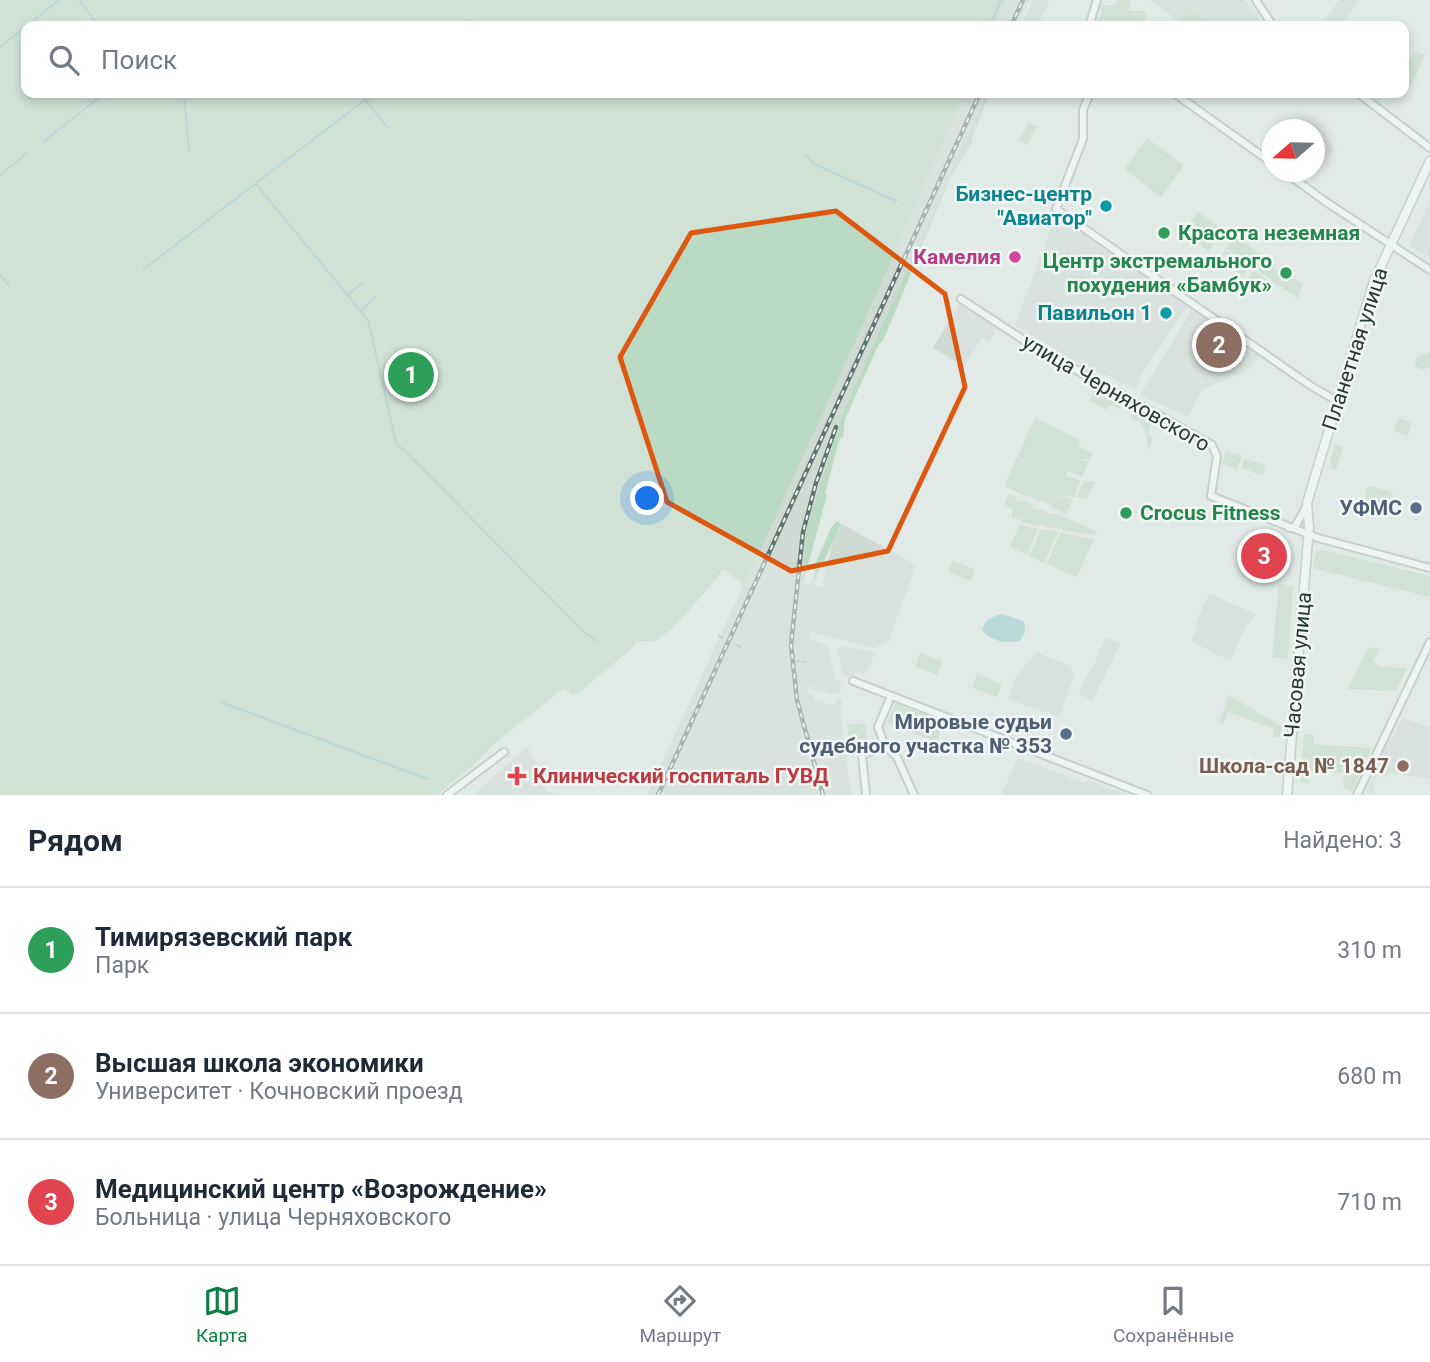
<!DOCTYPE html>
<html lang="ru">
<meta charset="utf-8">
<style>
body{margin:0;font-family:Roboto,sans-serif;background:#f2f2f3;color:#1f2937}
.compass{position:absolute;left:1262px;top:119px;width:63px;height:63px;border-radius:50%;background:#fff;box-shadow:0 4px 10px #0003;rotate:250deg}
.you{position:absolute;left:648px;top:499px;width:24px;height:24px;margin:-18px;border:5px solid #fff;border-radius:50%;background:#1a73e8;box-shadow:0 0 0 10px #1a73e833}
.badge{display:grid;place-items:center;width:46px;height:46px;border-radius:50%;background:#0b8043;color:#fff;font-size:23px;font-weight:700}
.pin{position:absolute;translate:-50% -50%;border:4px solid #fff;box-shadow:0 2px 7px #0006}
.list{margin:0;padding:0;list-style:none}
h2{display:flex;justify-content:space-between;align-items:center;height:91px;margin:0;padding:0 28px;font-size:30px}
h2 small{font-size:23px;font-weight:400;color:#747a83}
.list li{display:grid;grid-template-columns:46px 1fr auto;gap:21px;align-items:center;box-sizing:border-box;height:126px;padding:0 28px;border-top:2px solid #e0e1e3}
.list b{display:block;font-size:26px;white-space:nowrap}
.list p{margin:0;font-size:23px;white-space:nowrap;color:#747a83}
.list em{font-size:23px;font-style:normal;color:#747a83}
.icon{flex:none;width:38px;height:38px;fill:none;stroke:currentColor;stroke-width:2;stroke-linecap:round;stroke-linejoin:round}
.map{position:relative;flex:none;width:1430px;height:795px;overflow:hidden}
.search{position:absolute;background:#fff;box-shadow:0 4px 10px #0003;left:21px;right:21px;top:21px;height:77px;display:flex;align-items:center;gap:18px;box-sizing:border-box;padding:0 24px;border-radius:14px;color:#747a83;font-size:26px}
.sheet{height:469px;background:#fff}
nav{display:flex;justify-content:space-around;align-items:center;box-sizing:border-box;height:98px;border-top:2px solid #e0e1e3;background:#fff;font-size:19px;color:#747a83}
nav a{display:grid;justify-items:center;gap:4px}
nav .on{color:#0b8043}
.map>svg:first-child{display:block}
</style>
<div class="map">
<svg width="1430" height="795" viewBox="0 0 1430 795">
<rect width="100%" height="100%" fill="#e1eae6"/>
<!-- built -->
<path fill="#cfdad5" d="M 1007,0 L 1029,0 L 1017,26 L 995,26 Z
M 1033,0 L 1050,0 L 1037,26 L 1020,26 Z
M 1150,0 L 1245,0 L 1264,26 L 1182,26 L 1183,24 Z
M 1339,0 L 1360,0 L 1341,26 L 1320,26 Z
M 965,93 L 987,93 L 845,407 L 806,529 L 804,583 L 822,587 L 833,540 L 842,524 L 916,565 L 889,641 L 874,648 L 811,632 L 816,606 L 809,639 L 827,644 L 836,681 L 840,680 L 841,691 L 837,695 L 813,690 L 813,687 L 809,686 L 808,694 L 814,695 L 814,699 L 833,705 L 839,698 L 843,700 L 840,710 L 851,795 L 647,795 L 870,309 Z
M 1318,133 L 1329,142 L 1335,151 L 1324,156 L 1315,148 L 1315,138 Z
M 1430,201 L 1430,258 L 1409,245 Z
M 1056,216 L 1188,304 L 1142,374 L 1136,389 L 1072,360 L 1015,325 Z
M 960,304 L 998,327 L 989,342 L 982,338 L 964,366 L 933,348 Z
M 1193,308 L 1261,354 L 1249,370 L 1202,390 L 1188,417 L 1140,395 Z
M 1209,593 L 1256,615 L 1247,625 L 1230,661 L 1191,641 L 1198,627 L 1195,625 Z
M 1105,637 L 1121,643 L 1092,701 L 1078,693 L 1096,660 Z
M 842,646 L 876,652 L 866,674 L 856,672 L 853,677 L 843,675 L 838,654 L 838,647 L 841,648 Z
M 1037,652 L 1072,667 L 1071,671 L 1075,673 L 1059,717 L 1008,699 L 1016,676 Z
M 1403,718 L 1430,728 L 1430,779 L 1388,773 L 1387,777 L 1376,776 L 1374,793 L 1366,792 L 1385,748 Z
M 527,747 L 547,790 L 556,795 L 473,795 Z
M 1018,758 L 1085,783 L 1087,780 L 1127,795 L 1001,795 Z"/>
<!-- green -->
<path fill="#bbdac3" d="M 0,0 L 1007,0 L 995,26 L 26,26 L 26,93 L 965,93 L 870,309 L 744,586 L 724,569 C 711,585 672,634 654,641 C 649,642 643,641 637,641 L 630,650 L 581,691 L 573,695 L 563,689 L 496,742 L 471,767 L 437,795 L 0,795 Z
M 1118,0 L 1129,0 L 1131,4 L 1128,11 L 1145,11 L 1147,17 L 1140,26 L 1098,26 L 1097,20 L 1102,14 L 1099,8 L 1104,5 L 1115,5 Z
M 1188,6 L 1208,22 L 1205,26 L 1189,26 L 1179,18 Z
M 1415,51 L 1425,55 L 1411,86 L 1404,83 L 1404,68 Z
M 987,93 L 990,93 L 972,138 L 973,141 L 950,178 L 883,341 L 879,344 L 845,419 L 843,437 L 840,437 L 825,494 L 827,495 L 803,583 L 806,529 L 845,407 Z
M 1029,123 L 1037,127 L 1027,145 L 1019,140 Z
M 1147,138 L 1184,165 L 1161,197 L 1124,169 Z
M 1198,212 L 1224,231 L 1209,251 L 1183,232 Z
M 1234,235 L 1276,266 L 1275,269 L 1281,273 L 1283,271 L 1302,284 L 1298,299 L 1226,248 Z
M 1226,250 L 1250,268 L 1243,276 L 1225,263 L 1230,256 L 1227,254 L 1221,260 L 1219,258 Z
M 1253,270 L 1271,282 L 1266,290 L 1248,279 Z
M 1430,352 L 1430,367 L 1421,370 L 1415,366 L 1416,357 Z
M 1096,387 L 1098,389 L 1095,396 L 1103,399 L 1106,393 L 1124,402 L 1120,409 L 1109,405 L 1106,410 L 1089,401 Z
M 1135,413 L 1152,423 L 1148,435 L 1153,438 L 1148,451 C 1148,441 1148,428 1139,422 C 1135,420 1132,419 1129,416 Z
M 1035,418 L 1081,440 L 1078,446 L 1093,453 L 1089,460 L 1073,458 L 1089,462 L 1082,477 L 1068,471 L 1065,476 L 1081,480 L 1074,497 L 1056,496 L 1073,499 L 1066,514 L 1051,507 L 1050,503 L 1049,504 L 1032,498 L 1030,495 L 1028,497 L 1004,486 Z
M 1398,418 L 1412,422 L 1408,436 L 1394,431 Z
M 1335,444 L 1343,446 L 1336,470 L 1331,469 L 1332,464 L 1330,463 Z
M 1226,452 L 1242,455 L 1237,469 L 1222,463 Z
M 1244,459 L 1266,465 L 1264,473 L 1262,475 L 1242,468 Z
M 1084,481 L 1095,482 L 1087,499 L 1076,497 Z
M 1371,486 L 1391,492 L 1393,496 L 1391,503 L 1386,505 L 1367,499 L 1365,496 L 1367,488 Z
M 1009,494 L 1016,497 L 1016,500 L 1033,504 L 1032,508 L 1046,511 L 1046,513 L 1060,515 L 1097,531 L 1095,536 L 1062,530 L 1062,527 L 1059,529 L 1042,526 L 1041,523 L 1039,526 L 1021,522 L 1022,520 L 1012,518 L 1012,509 L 1004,506 Z
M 837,521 L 841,524 L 812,587 L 816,562 L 831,528 Z
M 1019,525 L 1038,529 L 1027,555 L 1010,547 Z
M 1041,529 L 1058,532 L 1044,563 L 1029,556 Z
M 1060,533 L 1094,539 L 1077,577 L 1047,564 Z
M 1323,550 L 1430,576 L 1430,597 L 1313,568 L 1316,551 Z
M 953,560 L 975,570 L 970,581 L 948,572 Z
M 1279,584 L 1293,586 L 1288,659 L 1272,657 Z
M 1369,647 L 1380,649 L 1373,662 L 1383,667 L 1407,668 L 1396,691 L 1347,689 Z
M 920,653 L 942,661 L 938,675 L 915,667 Z
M 977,674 L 1002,684 L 997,697 L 972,688 Z
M 1229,695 L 1281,726 L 1280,737 L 1273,737 L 1274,729 L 1228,712 L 1223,724 L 1219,722 Z
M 895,703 L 944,722 L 937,742 L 887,723 Z
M 865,723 L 867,739 L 849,741 L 847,725 Z
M 1304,734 L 1314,735 L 1314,744 L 1371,748 L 1352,792 L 1343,787 L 1344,773 L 1310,771 L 1309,783 L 1300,782 Z"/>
<!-- water -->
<path fill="#8dc3cb" d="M 1002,614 L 1023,621 C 1027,630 1025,635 1019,641 C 1006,644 991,641 982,630 C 985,619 992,617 1002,614 Z"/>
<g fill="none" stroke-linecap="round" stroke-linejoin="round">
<!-- stream -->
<path stroke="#8dc3cb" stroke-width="2" d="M 79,0 L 99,26
M 460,26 L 467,20
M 989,26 L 1001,0
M 0,47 L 59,0
M 177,93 L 184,95 L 189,152
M 366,101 L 387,127
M 43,142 L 105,93
M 805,155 L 814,164 L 896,201
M 0,175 L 27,153
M 256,184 L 368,320 L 396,443 L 410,456
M 144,269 L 374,93
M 0,274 L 9,286
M 348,295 L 363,282
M 361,310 L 376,297
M 412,458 L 585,633 L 598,641
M 719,636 L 723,638
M 737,645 L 740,647
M 797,661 L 800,661
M 804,662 L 806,662
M 221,702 L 427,779"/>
<defs>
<path id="minor" d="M 1256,0 L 1273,26
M 1089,26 L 1097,0
M 1090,93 L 1083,110 L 1083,139 L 1056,209 L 1311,386 L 1337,401
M 1174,93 L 1272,163
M 1358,93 L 1430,148
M 1285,172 L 1326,202 L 1430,270
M 961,299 L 1033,346 L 1212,445 L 1217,456 L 1211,496 L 1318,538 L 1430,568
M 1289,528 L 1295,527 L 1307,505
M 853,681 L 1147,795
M 885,746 L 897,757 L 914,795
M 885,746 L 878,727 L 891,696
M 447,795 L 504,752
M 866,795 L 862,755 L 885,746
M 1357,795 L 1430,642"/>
<path id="tertiary" d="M 1287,795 L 1309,527 L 1307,503 L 1374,281 L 1430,161"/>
</defs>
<!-- minor casing -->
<use href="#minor" stroke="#a4b2ad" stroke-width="10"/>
<!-- tertiary casing -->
<use href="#tertiary" stroke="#a4b2ad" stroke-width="11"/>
<!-- minor -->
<use href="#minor" stroke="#fff" stroke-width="6"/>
<!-- tertiary -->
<use href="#tertiary" stroke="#fff" stroke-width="8"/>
<defs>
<path id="rail" d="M 1011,26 L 1023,0
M 658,795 L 980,93
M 823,795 L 797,700 L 791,645 L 803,532 L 816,483 L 836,427"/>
</defs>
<!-- rail casing -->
<use href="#rail" stroke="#5d756e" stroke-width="4.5"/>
<!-- rail -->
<use href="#rail" stroke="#f1f7f4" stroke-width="2" stroke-dasharray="5" stroke-linecap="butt"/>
</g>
<!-- marked area -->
<path d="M0 0H1430V795H0ZM 836,211 L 945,294 L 965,387 L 888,551 L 791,571 L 667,502 L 620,357 L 691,233 Z" fill="#e1eae6" fill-opacity=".55" fill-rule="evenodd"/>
<path fill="none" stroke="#de570e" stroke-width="5" stroke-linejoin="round" d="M 836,211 L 945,294 L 965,387 L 888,551 L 791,571 L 667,502 L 620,357 L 691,233 Z"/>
<!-- markers -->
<g fill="#0f9aa8" stroke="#f1f7f4" stroke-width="2.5">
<circle cx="1106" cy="206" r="7"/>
<circle cx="1166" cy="313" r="7"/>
</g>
<g fill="#2e9e5b" stroke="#f1f7f4" stroke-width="2.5">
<circle cx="1164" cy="233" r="7"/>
<circle cx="1286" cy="273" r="7"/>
<circle cx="1126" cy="513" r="7"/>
</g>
<circle fill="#d1479c" stroke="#f1f7f4" stroke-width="2.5" cx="1015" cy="257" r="7"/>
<g fill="#5c6f8a" stroke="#f1f7f4" stroke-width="2.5">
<circle cx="1416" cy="508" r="7"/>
<circle cx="1066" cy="734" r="7"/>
</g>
<circle fill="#8d6e63" stroke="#f1f7f4" stroke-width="2.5" cx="1403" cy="766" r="7"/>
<path fill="#e0444e" stroke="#f1f7f4" stroke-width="2.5" d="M513.5 765.5h7v7h7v7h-7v7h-7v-7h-7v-7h7z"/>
<g text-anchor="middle" stroke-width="5" stroke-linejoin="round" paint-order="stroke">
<!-- culture labels -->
<g font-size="21" font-weight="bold" fill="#0d838f" stroke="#f1f7f4" text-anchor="end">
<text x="1092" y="201">Бизнес-центр<tspan x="1092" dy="24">"Авиатор"</tspan></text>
<text x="1152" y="320">Павильон 1</text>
</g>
<!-- leisure labels -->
<g font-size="21" font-weight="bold" fill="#27864d" stroke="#f1f7f4" text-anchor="start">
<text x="1178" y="240">Красота неземная</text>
<text x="1272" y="268" text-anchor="end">Центр экстремального<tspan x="1272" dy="24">похудения «Бамбук»</tspan></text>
<text x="1140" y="520">Crocus Fitness</text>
</g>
<!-- hotel labels -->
<g font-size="21" font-weight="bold" fill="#b23c85" stroke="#f1f7f4" text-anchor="end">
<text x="1001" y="264">Камелия</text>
</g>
<!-- street labels -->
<g font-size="21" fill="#233a33" stroke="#f1f7f4">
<text transform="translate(1355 349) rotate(-72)" y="7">Планетная улица</text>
<text transform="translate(1116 393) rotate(30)" y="7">улица Черняховского</text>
<text transform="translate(1298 665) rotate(-85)" y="7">Часовая улица</text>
</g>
<!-- service labels -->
<g font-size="21" font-weight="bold" fill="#4e5e75" stroke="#f1f7f4" text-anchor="end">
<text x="1402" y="515">УФМС</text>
<text x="1052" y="729">Мировые судьи<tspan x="1052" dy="24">судебного участка № 353</tspan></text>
</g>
<!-- education labels -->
<g font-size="21" font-weight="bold" fill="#785e54" stroke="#f1f7f4" text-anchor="end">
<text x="1389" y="773">Школа-сад № 1847</text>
</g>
<!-- health labels -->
<g font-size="21" font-weight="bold" fill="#be3a42" stroke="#f1f7f4" text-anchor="start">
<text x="533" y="783">Клинический госпиталь ГУВД</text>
</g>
</g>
</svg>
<svg class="compass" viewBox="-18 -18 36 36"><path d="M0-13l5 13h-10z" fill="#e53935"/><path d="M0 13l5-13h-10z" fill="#747a83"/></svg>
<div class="you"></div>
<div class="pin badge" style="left:411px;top:375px;background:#2e9e5b">1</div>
<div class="pin badge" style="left:1219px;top:345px;background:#8d6e63">2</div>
<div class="pin badge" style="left:1264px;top:556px;background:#e0444e">3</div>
<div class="search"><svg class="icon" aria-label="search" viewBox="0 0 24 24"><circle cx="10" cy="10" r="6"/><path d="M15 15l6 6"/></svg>Поиск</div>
</div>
<section class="sheet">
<h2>Рядом<small>Найдено: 3</small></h2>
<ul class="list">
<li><span class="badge" style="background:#2e9e5b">1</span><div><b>Тимирязевский парк</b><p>Парк</p></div><em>310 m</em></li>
<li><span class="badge" style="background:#8d6e63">2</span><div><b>Высшая школа экономики</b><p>Университет · Кочновский проезд</p></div><em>680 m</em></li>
<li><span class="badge" style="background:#e0444e">3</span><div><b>Медицинский центр «Возрождение»</b><p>Больница · улица Черняховского</p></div><em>710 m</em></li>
</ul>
</section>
<nav>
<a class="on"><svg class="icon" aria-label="map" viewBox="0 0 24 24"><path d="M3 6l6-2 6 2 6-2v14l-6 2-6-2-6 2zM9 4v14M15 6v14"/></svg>Карта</a>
<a><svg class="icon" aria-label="directions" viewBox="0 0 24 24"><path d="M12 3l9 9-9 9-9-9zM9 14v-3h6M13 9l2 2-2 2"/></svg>Маршрут</a>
<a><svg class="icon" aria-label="saved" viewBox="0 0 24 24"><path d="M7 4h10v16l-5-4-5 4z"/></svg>Сохранённые</a>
</nav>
